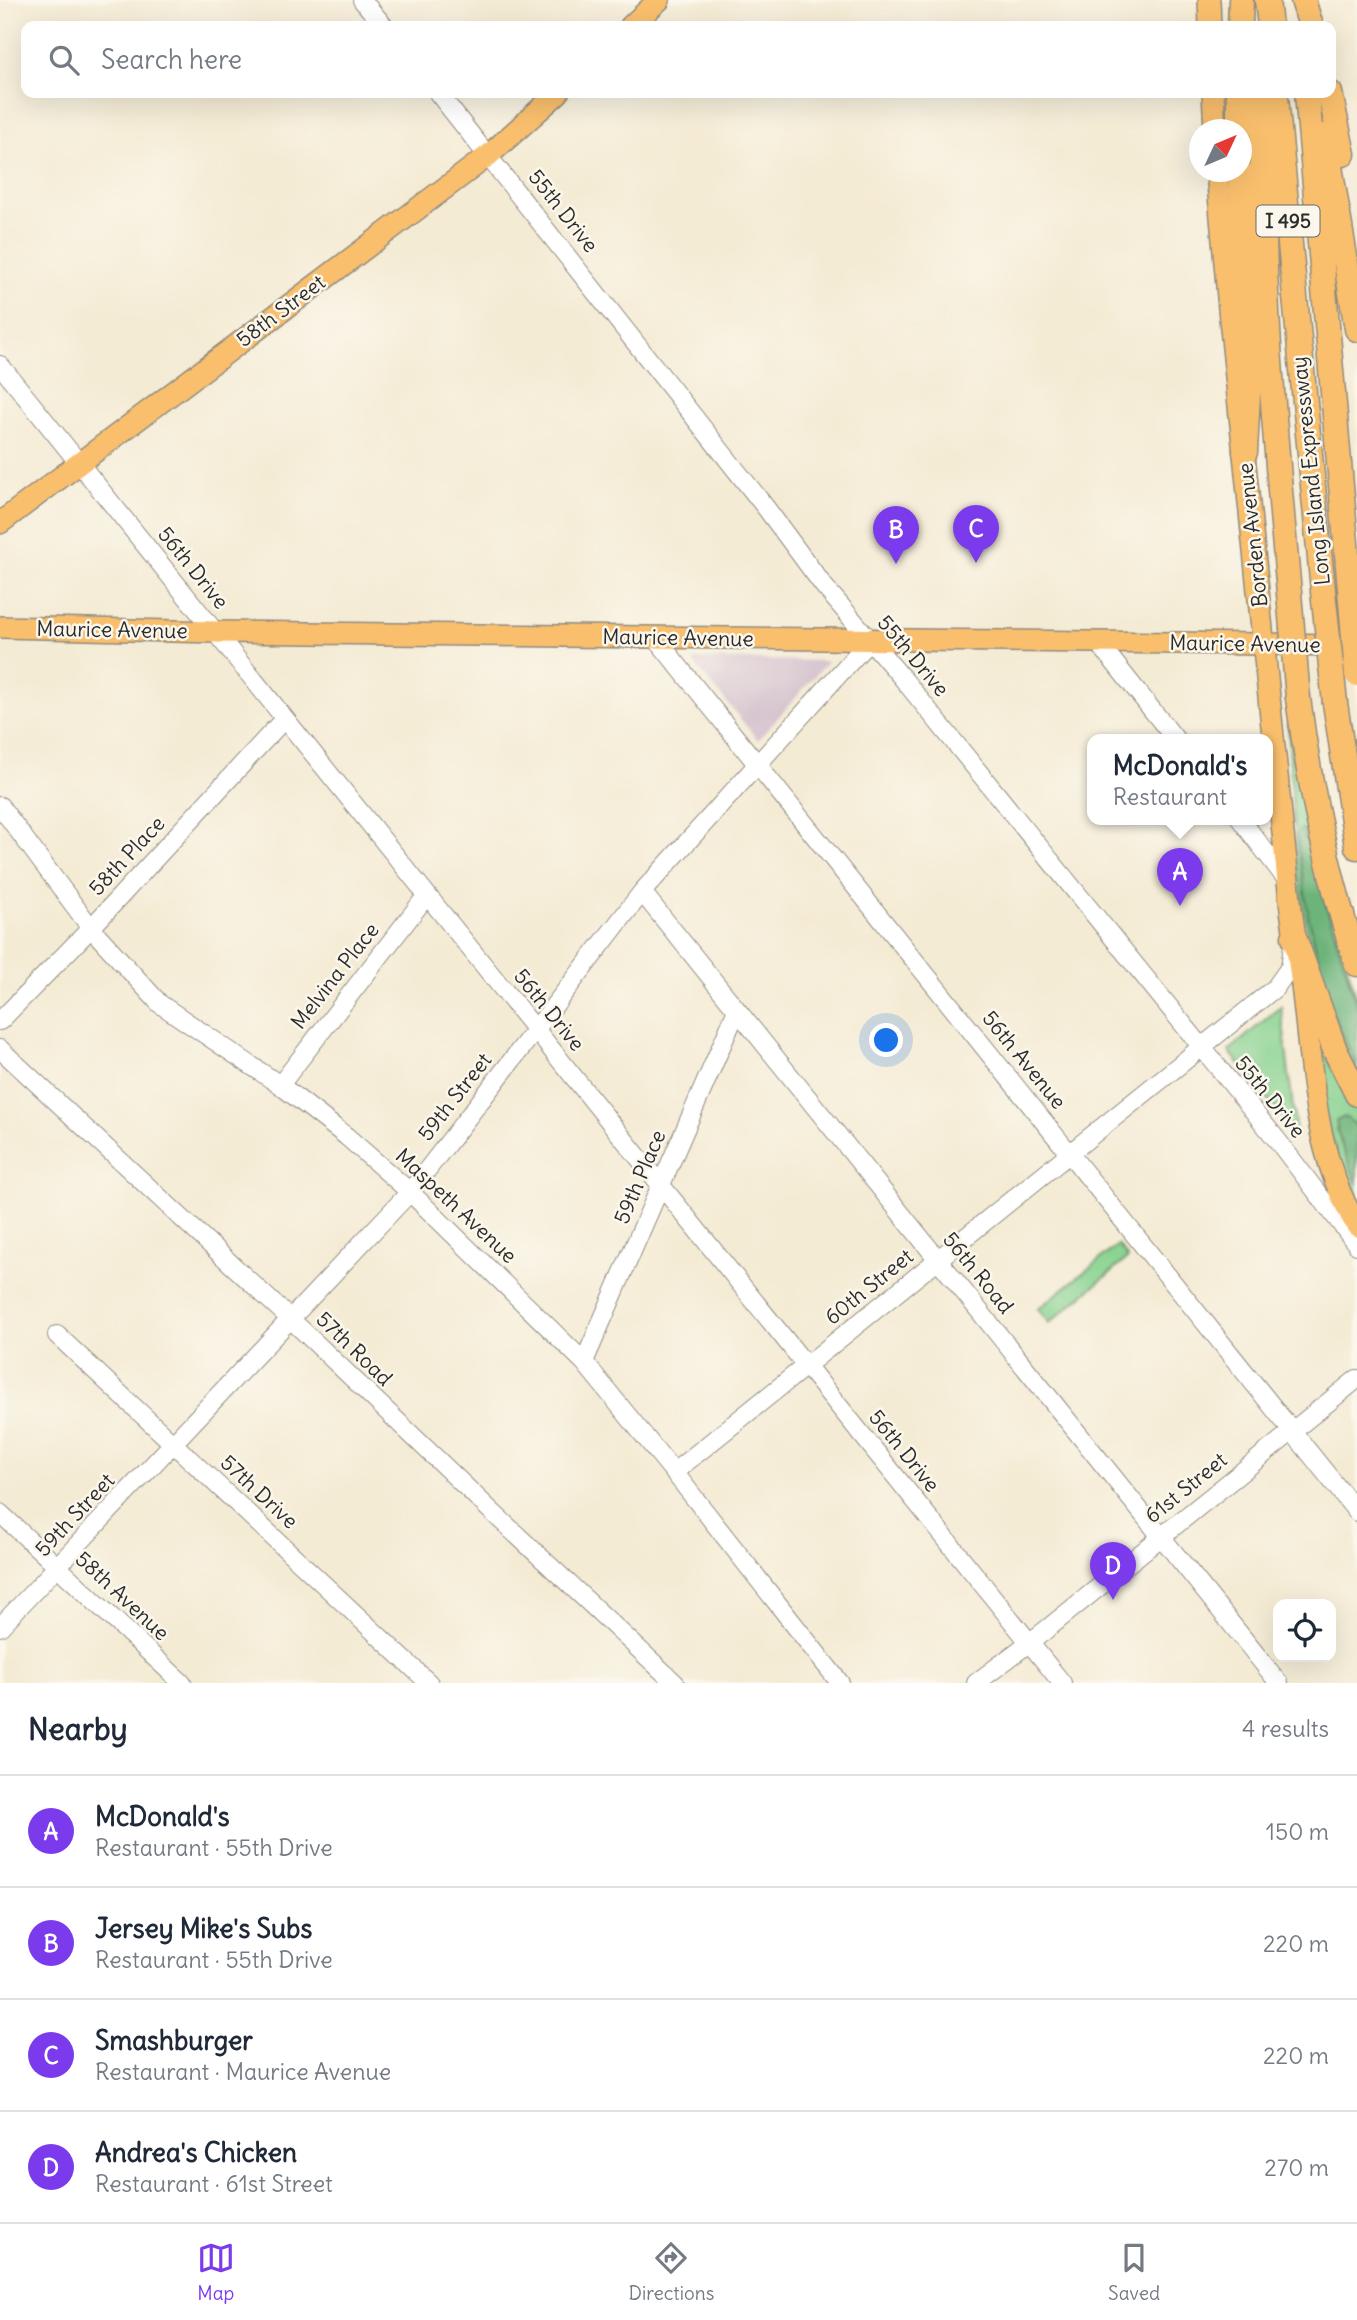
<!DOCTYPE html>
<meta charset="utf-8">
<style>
body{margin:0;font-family:Delius,sans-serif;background:#f6f6f7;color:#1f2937}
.controls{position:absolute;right:21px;bottom:21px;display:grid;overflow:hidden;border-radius:14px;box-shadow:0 7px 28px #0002}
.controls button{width:63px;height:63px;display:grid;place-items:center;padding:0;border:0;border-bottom:2px solid #e0e1e3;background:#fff;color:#1f2937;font:35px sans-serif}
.compass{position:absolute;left:1189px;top:119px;width:63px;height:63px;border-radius:50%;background:#fff;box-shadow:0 7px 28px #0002;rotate:46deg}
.you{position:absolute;left:887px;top:1041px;width:24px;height:24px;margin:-18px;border:5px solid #fff;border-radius:50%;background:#1a73e8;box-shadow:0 0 0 10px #1a73e833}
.badge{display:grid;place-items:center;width:46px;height:46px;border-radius:50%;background:#7c3aed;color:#fff;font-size:23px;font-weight:700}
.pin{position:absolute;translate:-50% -58px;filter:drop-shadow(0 2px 4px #0008)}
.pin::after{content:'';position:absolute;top:37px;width:24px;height:21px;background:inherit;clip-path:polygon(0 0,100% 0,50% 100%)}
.popup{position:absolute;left:1087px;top:734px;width:186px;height:91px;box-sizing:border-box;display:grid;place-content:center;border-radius:14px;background:#fff;filter:drop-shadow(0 2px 5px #0005);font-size:23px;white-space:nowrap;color:#747a83}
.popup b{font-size:26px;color:#1f2937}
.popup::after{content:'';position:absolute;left:50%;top:100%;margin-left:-14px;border:14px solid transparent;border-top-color:#fff}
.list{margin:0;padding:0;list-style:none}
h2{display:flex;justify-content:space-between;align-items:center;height:91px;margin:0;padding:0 28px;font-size:30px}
h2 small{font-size:23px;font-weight:400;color:#747a83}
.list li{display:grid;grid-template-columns:46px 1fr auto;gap:21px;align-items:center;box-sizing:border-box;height:112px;padding:0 28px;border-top:2px solid #e0e1e3}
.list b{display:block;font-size:26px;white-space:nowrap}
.list p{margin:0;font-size:23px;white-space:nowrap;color:#747a83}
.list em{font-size:23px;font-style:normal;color:#747a83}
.icon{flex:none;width:38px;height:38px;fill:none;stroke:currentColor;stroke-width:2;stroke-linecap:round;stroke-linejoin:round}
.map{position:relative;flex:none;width:1357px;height:1683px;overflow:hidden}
.search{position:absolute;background:#fff;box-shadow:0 7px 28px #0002;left:21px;right:21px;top:21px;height:77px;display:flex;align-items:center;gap:18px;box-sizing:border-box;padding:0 24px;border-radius:14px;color:#747a83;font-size:26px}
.sheet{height:539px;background:#fff}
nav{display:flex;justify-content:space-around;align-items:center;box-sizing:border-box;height:98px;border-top:2px solid #e0e1e3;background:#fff;font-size:19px;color:#747a83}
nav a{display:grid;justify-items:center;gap:4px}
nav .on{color:#7c3aed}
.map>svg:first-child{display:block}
</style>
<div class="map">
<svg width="1357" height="1683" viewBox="0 0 1357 1683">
<rect width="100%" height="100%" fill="#fbf7ec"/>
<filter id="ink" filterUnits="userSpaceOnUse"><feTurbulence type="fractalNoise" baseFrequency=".0143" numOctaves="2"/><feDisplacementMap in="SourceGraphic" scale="14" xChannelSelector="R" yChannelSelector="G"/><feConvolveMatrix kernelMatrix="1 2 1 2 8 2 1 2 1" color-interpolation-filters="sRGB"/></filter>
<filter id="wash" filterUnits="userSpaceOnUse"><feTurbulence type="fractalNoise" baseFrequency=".00686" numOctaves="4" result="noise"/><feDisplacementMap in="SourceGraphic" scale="28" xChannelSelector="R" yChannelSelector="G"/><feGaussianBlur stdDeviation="1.57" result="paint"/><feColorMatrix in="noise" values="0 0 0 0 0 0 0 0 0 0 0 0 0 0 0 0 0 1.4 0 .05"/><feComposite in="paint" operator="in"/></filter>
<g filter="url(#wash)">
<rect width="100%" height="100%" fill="#f4ebd4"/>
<!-- industrial -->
<path fill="#d1bdcb" d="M 695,659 L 828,661 L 758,740 L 694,663 Z"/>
<!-- green -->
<path fill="#87d28f" stroke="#597e5d" stroke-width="2" d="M 1288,723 L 1312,844 L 1357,999 L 1357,1077 C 1346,1050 1331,1022 1322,993 C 1296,907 1292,812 1288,723 Z
M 1281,1006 L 1296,1134 L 1229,1051 Z
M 1318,1048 L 1321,1048 L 1357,1111 L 1357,1207 L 1338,1158 L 1326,1118 Z
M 1118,1245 L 1128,1258 L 1049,1323 L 1038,1309 Z"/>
<!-- forest -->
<path fill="#6db47a" stroke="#4c7052" stroke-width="2" d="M 1303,829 L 1357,1006 L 1357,1067 L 1328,1002 L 1308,915 L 1297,836 L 1299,830 Z
M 1345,1117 L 1355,1124 L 1357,1129 L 1357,1185 C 1350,1163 1338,1144 1336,1121 Z"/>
</g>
<g filter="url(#ink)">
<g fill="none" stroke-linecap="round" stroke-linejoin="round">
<defs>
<path id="minor" d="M 362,0 L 384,26
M 438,93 L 766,508 L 823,585 L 904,680 L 1277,1140 L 1357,1245
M 0,365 L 1062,1683
M 655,637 L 1357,1512
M 1098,642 L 1176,740
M 0,806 L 91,928 L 160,1004 L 280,1085 L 346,1136 L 410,1192 L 584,1362 L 681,1481 L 840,1683
M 1241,820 L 1287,880
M 642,892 L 1279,1683
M 0,1021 L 91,928 L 284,719
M 0,1049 L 301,1329 L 489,1509 L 675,1683
M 280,1085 L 427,895
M 57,1335 L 429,1683
M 584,1362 L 737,1010
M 674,1472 L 1275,988 L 1290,967 L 1293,946
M 0,1513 L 182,1683
M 0,1627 L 410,1192 L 642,892 L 870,640
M 976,1683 L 1042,1633 L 1357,1379"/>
<path id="major" d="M 1209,0 L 1210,26
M 631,26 L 659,0
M 1213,93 L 1215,130
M 1217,172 L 1229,309 L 1290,901 C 1293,929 1299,958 1302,986 C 1313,1071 1312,1150 1357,1226
M 0,523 L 489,155 L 558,93
M 0,627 L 216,632 L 1345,645"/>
<path id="highway" d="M 1267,0 L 1270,26
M 1303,0 L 1311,26
M 1240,26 L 1241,0
M 1263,93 C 1259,260 1274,427 1289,593
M 1307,93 L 1350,589
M 1330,93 L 1343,154
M 1276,97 L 1323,591
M 1239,130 L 1239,93
M 1325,136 L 1357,329
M 1240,172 L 1250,356 L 1245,452
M 1298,698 C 1310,789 1328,877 1357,964
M 1335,703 L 1357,847
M 1294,937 L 1335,1050 L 1357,1094"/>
</defs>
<!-- minor casing -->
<use href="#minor" stroke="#908b80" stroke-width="20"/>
<!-- major casing -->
<use href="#major" stroke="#908b80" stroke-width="24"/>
<!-- highway casing -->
<use href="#highway" stroke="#908b80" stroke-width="27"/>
<!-- minor -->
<use href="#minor" stroke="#fff" stroke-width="18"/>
<!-- major -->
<use href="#major" stroke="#f9bf6d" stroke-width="21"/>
<!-- highway -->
<use href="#highway" stroke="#f9bf6d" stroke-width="24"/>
<defs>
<path id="highway-bridge" d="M 1350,589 L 1357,674
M 1323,591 L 1335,703
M 1289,593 L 1298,698"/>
</defs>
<!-- highway-bridge casing -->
<use href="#highway-bridge" stroke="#908b80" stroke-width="27" stroke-linecap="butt"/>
<!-- highway-bridge -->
<use href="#highway-bridge" stroke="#f9bf6d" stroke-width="24"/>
</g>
</g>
<g text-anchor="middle" stroke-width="5" stroke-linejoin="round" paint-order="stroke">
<!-- shield labels -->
<rect fill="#fbf7ec" stroke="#696865" stroke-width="2" x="1256.5" y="205.5" width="63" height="31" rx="5"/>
<g font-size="19" font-weight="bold" fill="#2b2b2b">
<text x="1288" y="228">I 495</text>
</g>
<!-- street labels -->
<g font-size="21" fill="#2b2b2b" stroke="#fbf7ec">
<text transform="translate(563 211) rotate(52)" y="7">55th Drive</text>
<text transform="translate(281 311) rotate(-37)" y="7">58th Street</text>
<text transform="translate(1311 471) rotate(-96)" y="7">Long Island Expressway</text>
<text transform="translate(1253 535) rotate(-96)" y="7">Borden Avenue</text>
<text transform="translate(193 568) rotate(51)" y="7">56th Drive</text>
<text transform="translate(112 630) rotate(1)" y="7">Maurice Avenue</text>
<text transform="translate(678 638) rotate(1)" y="7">Maurice Avenue</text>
<text transform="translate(1245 644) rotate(1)" y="7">Maurice Avenue</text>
<text transform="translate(913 656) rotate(50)" y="7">55th Drive</text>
<text transform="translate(127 856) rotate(-47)" y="7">58th Place</text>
<text transform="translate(335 976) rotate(-52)" y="7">Melvina Place</text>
<text transform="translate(549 1010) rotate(51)" y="7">56th Drive</text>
<text transform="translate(1024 1060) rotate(51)" y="7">56th Avenue</text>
<text transform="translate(455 1097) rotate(-52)" y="7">59th Street</text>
<text transform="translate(1270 1097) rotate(51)" y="7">55th Drive</text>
<text transform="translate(640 1177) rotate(-67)" y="7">59th Place</text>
<text transform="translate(456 1206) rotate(43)" y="7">Maspeth Avenue</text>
<text transform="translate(978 1273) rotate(51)" y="7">56th Road</text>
<text transform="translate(869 1287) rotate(-39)" y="7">60th Street</text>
<text transform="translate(354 1349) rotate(44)" y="7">57th Road</text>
<text transform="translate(904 1451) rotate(51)" y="7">56th Drive</text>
<text transform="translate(1186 1488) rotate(-39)" y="7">61st Street</text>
<text transform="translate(259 1492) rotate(43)" y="7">57th Drive</text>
<text transform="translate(75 1515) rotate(-47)" y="7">59th Street</text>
<text transform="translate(122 1596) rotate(43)" y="7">58th Avenue</text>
</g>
</g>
</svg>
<div class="controls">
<button><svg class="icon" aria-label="locate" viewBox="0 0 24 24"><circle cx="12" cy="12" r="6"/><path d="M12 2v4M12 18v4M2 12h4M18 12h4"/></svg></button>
</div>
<svg class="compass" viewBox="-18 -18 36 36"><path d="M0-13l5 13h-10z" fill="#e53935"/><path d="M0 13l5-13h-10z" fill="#747a83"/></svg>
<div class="you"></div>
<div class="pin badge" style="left:1180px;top:906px">A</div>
<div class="popup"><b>McDonald's</b>Restaurant</div>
<div class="pin badge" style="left:896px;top:564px">B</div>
<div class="pin badge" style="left:976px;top:563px">C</div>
<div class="pin badge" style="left:1113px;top:1600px">D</div>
<div class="search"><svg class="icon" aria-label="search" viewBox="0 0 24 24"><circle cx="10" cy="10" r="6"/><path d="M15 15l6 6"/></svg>Search here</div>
</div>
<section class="sheet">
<h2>Nearby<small>4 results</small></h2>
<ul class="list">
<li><span class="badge">A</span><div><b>McDonald's</b><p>Restaurant · 55th Drive</p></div><em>150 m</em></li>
<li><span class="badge">B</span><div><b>Jersey Mike's Subs</b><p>Restaurant · 55th Drive</p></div><em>220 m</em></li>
<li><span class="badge">C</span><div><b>Smashburger</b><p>Restaurant · Maurice Avenue</p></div><em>220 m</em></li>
<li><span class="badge">D</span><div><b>Andrea's Chicken</b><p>Restaurant · 61st Street</p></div><em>270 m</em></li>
</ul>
</section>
<nav>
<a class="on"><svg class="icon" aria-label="map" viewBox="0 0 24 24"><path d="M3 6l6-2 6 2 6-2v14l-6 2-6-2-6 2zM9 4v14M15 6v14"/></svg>Map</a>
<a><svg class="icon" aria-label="directions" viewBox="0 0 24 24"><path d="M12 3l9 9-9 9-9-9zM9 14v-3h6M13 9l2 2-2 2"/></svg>Directions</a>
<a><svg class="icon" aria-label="saved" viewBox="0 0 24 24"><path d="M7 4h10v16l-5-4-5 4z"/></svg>Saved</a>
</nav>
